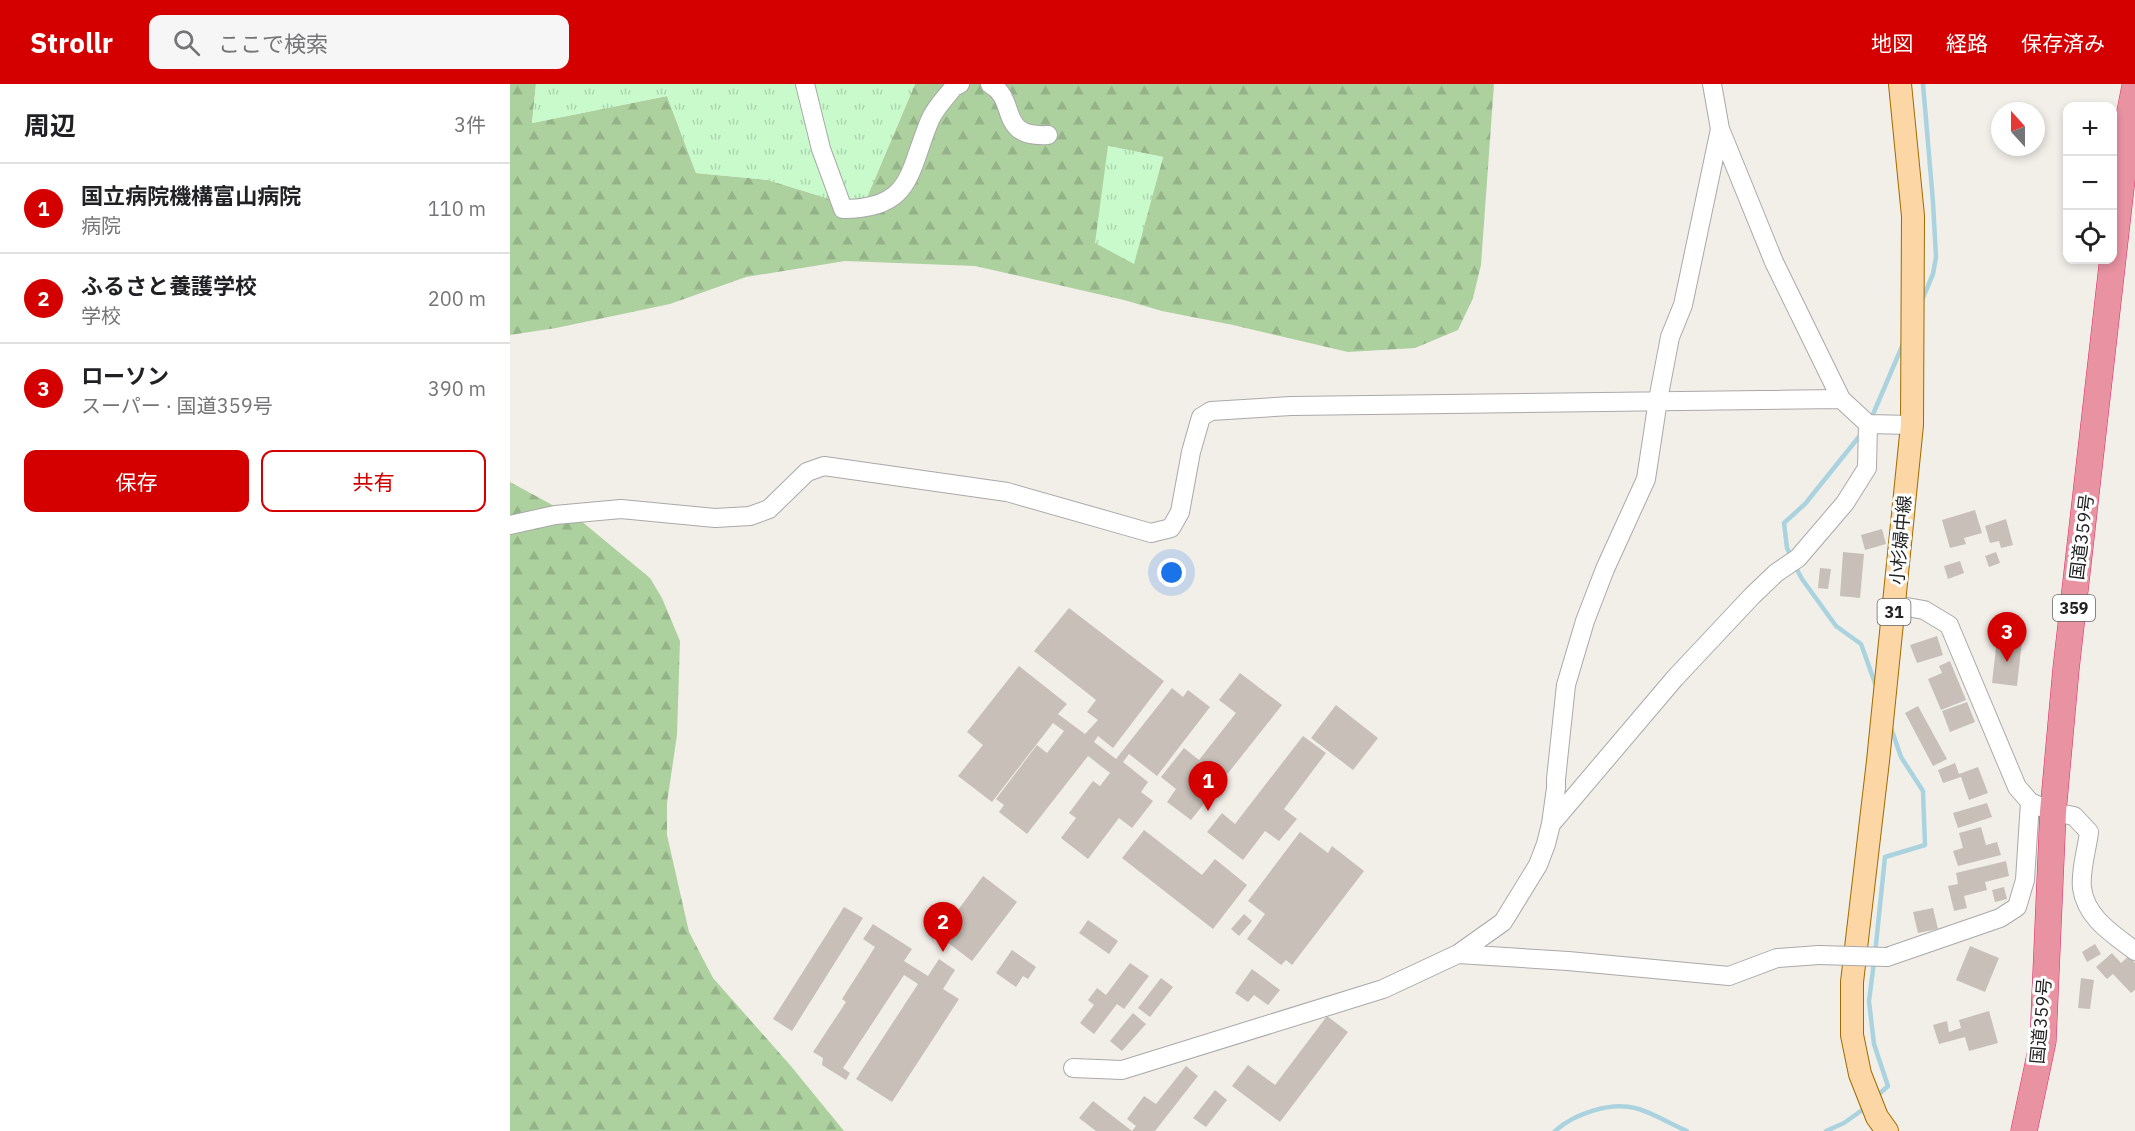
<!DOCTYPE html>
<html lang="ja">
<meta charset="utf-8">
<style>
body{margin:0;font-family:"IBM Plex Sans","Noto Sans JP",sans-serif;background:#f6f6f6;color:#202124}
.controls{position:absolute;right:18px;top:18px;display:grid;overflow:hidden;border-radius:12px;box-shadow:0 3px 9px #0003}
.controls button{width:54px;height:54px;display:grid;place-items:center;padding:0;border:0;border-bottom:2px solid #e0e0e0;background:#fff;color:#202124;font:30px sans-serif}
.compass{position:absolute;left:1481px;top:18px;width:54px;height:54px;border-radius:50%;background:#fff;box-shadow:0 3px 9px #0003;rotate:339deg}
.you{position:absolute;left:662px;top:489px;width:21px;height:21px;margin:-15px;border:4px solid #fff;border-radius:50%;background:#1a73e8;box-shadow:0 0 0 9px #1a73e833}
.badge{display:grid;place-items:center;width:39px;height:39px;border-radius:50%;background:#d40000;color:#fff;font-size:20px;font-weight:700}
.pin{position:absolute;translate:-50% -50px;filter:drop-shadow(0 2px 3px #0008)}
.pin::after{content:'';position:absolute;top:32px;width:21px;height:18px;background:inherit;clip-path:polygon(0 0,100% 0,50% 100%)}
.list{margin:0;padding:0;list-style:none}
h2{display:flex;justify-content:space-between;align-items:center;height:78px;margin:0;padding:0 24px;font-size:26px}
h2 small{font-size:20px;font-weight:400;color:#757577}
.list li{display:grid;grid-template-columns:39px 1fr auto;gap:18px;align-items:center;box-sizing:border-box;height:90px;padding:0 24px;border-top:2px solid #e0e0e0}
.list b{display:block;font-size:22px;white-space:nowrap}
.list p{margin:0;font-size:20px;white-space:nowrap;color:#757577}
.list em{font-size:20px;font-style:normal;color:#757577}
.actions{display:flex;gap:12px;padding:18px 24px}
.actions a{flex:1;padding:14px 0;border:2px solid #d40000;border-radius:12px;text-align:center;font-size:21px;color:#d40000}
.actions .main{background:#d40000;color:#fff}
.icon{flex:none;width:33px;height:33px;fill:none;stroke:currentColor;stroke-width:2;stroke-linecap:round;stroke-linejoin:round}
.map{position:relative;flex:none;width:1625px;height:1047px;overflow:hidden}
header{display:flex;align-items:center;gap:36px;box-sizing:border-box;height:84px;padding:0 30px;background:#d40000;color:#fff}
header strong{font-size:28px}
nav{display:flex;gap:33px;margin-inline-start:auto;font-size:21px}
.search{width:420px;height:54px;background:#f6f6f6;display:flex;align-items:center;gap:15px;box-sizing:border-box;padding:0 21px;border-radius:12px;color:#757577;font-size:22px}
main{display:flex}
aside{flex:1;background:#fff}
.map>svg:first-child{display:block}
</style>
<header>
<strong>Strollr</strong>
<div class="search"><svg class="icon" aria-label="search" viewBox="0 0 24 24"><circle cx="10" cy="10" r="6"/><path d="M15 15l6 6"/></svg>ここで検索</div>
<nav><a>地図</a><a>経路</a><a>保存済み</a></nav>
</header>
<main>
<aside>
<h2>周辺<small>3件</small></h2>
<ul class="list">
<li><span class="badge">1</span><div><b>国立病院機構富山病院</b><p>病院</p></div><em>110 m</em></li>
<li><span class="badge">2</span><div><b>ふるさと養護学校</b><p>学校</p></div><em>200 m</em></li>
<li><span class="badge">3</span><div><b>ローソン</b><p>スーパー · 国道359号</p></div><em>390 m</em></li>
</ul>
<div class="actions"><a class="main">保存</a><a>共有</a></div>
</aside>
<div class="map">
<svg width="1625" height="1047" viewBox="0 0 1625 1047">
<defs>
<pattern id="forest-firs" width="22" height="20" patternUnits="userSpaceOnUse" patternTransform="scale(1.5)"><rect width="22" height="20" fill="#add19e"/><path d="M5 1l3.5 6h-7zM16 11l3.5 6h-7z" fill="#95b388"/></pattern>
<pattern id="park-tufts" width="24" height="20" patternUnits="userSpaceOnUse" patternTransform="scale(1.5)"><rect width="24" height="20" fill="#c8facc"/><path d="M3 7l-1-3M5 7V3M7 7l1-3M15 17l-1-3M17 17v-4M19 17l1-3" fill="none" stroke="#acd6af"/></pattern>
</defs>
<rect width="100%" height="100%" fill="#f2efe9"/>
<!-- forest -->
<path fill="url(#forest-firs)" fill-rule="evenodd" d="M 0,0 L 26,0 L 22,39 L 157,12 L 186,89 L 258,96 L 352,125 L 405,0 L 984,0 L 971,181 L 963,214 L 948,246 L 905,264 L 838,268 L 723,241 L 652,227 L 614,216 L 465,182 L 335,177 L 236,193 L 160,220 L 46,244 L 0,251 ZM 598,62 L 653,73 L 623,180 Z
M 0,398 L 70,436 L 140,494 L 152,514 L 170,557 L 167,651 L 157,719 L 157,751 L 179,848 L 203,894 L 280,981 L 334,1047 L 0,1047 Z"/>
<!-- park -->
<path fill="url(#park-tufts)" d="M 26,0 L 405,0 L 352,125 L 258,96 L 186,89 L 157,12 L 22,39 Z
M 598,62 L 653,73 L 624,180 L 585,159 Z"/>
<g fill="none" stroke-linecap="round" stroke-linejoin="round">
<!-- stream -->
<path stroke="#aad3df" stroke-width="4.5" d="M 1412,216 L 1423,190 L 1426,173 L 1423,118 L 1413,0
M 1361,335 L 1393,260
M 1281,472 L 1277,464 L 1274,439 L 1295,420 L 1352,349
M 1284,480 L 1292,495 L 1326,542 L 1351,560 L 1366,602
M 1365,870 L 1375,773 L 1415,761 L 1413,707 L 1391,673 L 1381,644
M 1364,878 L 1359,917 L 1364,960 L 1378,1002 L 1367,1012
M 1045,1047 C 1064,1030 1099,1018 1125,1024 C 1142,1028 1160,1040 1177,1047
M 1316,1047 L 1334,1039 L 1355,1024"/>
</g>
<!-- building -->
<path fill="#c7bfb8" d="M 1465,426 L 1472,449 L 1454,454 L 1456,460 L 1440,464 L 1432,436 Z
M 1496,435 L 1503,461 L 1491,464 L 1489,457 L 1480,459 L 1475,442 Z
M 1372,445 L 1376,460 L 1355,466 L 1351,451 Z
M 1333,468 L 1354,470 L 1350,514 L 1330,512 Z
M 1486,468 L 1490,479 L 1479,483 L 1475,472 Z
M 1450,477 L 1454,489 L 1438,495 L 1434,482 Z
M 1310,484 L 1321,485 L 1318,505 L 1308,504 Z
M 559,524 L 654,597 L 603,664 L 588,652 L 584,658 L 606,675 L 662,604 L 673,613 L 678,606 L 700,623 L 647,692 L 619,670 L 613,678 L 638,698 L 631,708 L 643,717 L 622,744 L 609,734 L 578,775 L 551,754 L 566,734 L 559,729 L 583,697 L 590,702 L 600,689 L 578,672 L 517,750 L 489,728 L 494,721 L 486,715 L 527,661 L 537,669 L 554,647 L 543,639 L 482,718 L 448,692 L 473,661 L 457,648 L 509,582 L 557,620 L 548,630 L 575,650 L 588,636 L 577,628 L 586,616 L 524,567 Z
M 1427,552 L 1433,571 L 1407,579 L 1400,561 Z
M 1487,555 L 1512,557 L 1507,602 L 1482,599 Z
M 1440,577 L 1456,616 L 1431,626 L 1418,595 L 1432,589 L 1429,582 Z
M 730,589 L 772,621 L 681,736 L 657,718 L 666,705 L 651,693 L 674,664 L 689,676 L 726,629 L 709,616 Z
M 1457,618 L 1465,638 L 1440,648 L 1432,627 Z
M 826,621 L 868,654 L 843,686 L 801,654 Z
M 1408,622 L 1437,675 L 1423,682 L 1395,629 Z
M 793,652 L 816,669 L 774,725 L 787,735 L 769,757 L 755,747 L 733,776 L 697,748 L 712,729 L 725,740 Z
M 1445,679 L 1449,690 L 1468,683 L 1478,709 L 1459,716 L 1451,693 L 1433,699 L 1428,686 Z
M 1477,719 L 1482,733 L 1448,744 L 1443,729 Z
M 1471,743 L 1476,761 L 1487,758 L 1491,771 L 1448,782 L 1443,767 L 1453,764 L 1449,749 Z
M 634,746 L 692,791 L 705,775 L 737,801 L 703,845 L 612,774 Z
M 790,748 L 818,769 L 822,762 L 854,787 L 782,881 L 776,876 L 771,881 L 737,855 L 755,830 L 738,817 Z
M 1496,777 L 1499,792 L 1475,798 L 1477,806 L 1454,812 L 1457,824 L 1444,827 L 1438,802 L 1448,800 L 1446,789 Z
M 473,792 L 507,818 L 462,877 L 429,852 Z
M 1494,803 L 1497,815 L 1485,818 L 1482,806 Z
M 334,823 L 353,834 L 282,947 L 263,935 Z
M 1423,824 L 1428,845 L 1408,849 L 1403,828 Z
M 734,830 L 742,837 L 729,852 L 721,845 Z
M 578,836 L 608,857 L 599,870 L 569,849 Z
M 363,840 L 402,865 L 394,877 L 418,892 L 429,875 L 445,886 L 433,905 L 449,915 L 382,1018 L 346,995 L 408,900 L 394,891 L 333,984 L 340,989 L 336,996 L 312,981 L 313,974 L 303,968 L 336,918 L 332,915 L 365,863 L 353,855 Z
M 1585,860 L 1591,870 L 1577,878 L 1572,868 Z
M 1460,862 L 1489,874 L 1475,908 L 1446,896 Z
M 502,866 L 526,883 L 518,895 L 513,892 L 506,903 L 486,889 Z
M 1602,869 L 1611,879 L 1619,872 L 1625,879 L 1625,906 L 1621,909 L 1603,890 L 1597,895 L 1586,883 Z
M 620,879 L 639,892 L 614,925 L 607,920 L 584,950 L 570,939 L 584,921 L 578,916 L 587,904 L 596,911 Z
M 742,885 L 770,906 L 758,921 L 744,911 L 738,918 L 725,909 Z
M 651,894 L 663,903 L 640,933 L 628,924 Z
M 1571,894 L 1584,896 L 1580,925 L 1568,924 Z
M 1479,927 L 1488,959 L 1459,967 L 1455,953 L 1429,960 L 1423,941 L 1437,937 L 1439,948 L 1451,944 L 1449,936 Z
M 623,929 L 636,940 L 612,967 L 600,957 Z
M 817,932 L 838,948 L 770,1038 L 722,1002 L 738,981 L 765,1001 Z
M 676,982 L 688,992 L 645,1047 L 622,1047 L 626,1042 L 617,1035 L 634,1012 L 646,1020 Z
M 705,1006 L 717,1016 L 696,1043 L 683,1034 Z
M 583,1017 L 622,1047 L 586,1047 L 569,1034 Z"/>
<g fill="none" stroke-linecap="round" stroke-linejoin="round">
<defs>
<path id="minor" d="M 295,0 L 311,65 L 333,125 C 403,125 398,88 420,36 C 425,24 436,13 444,3 L 450,0
M 480,0 C 509,16 486,54 538,51
M 1202,0 L 1210,45 L 1264,178 L 1331,315 L 1358,340 L 1402,341
M 0,441 L 45,431 L 111,425 L 205,434 L 240,432 L 259,425 L 297,388 L 314,382 L 497,408 L 641,449 L 661,444 L 670,428 L 681,368 L 691,333 L 701,327 L 781,322 L 1331,315
M 1385,521 L 1414,526 L 1439,541 L 1507,703 L 1520,718 L 1543,728 L 1564,732 L 1579,748 C 1577,766 1570,786 1572,804 C 1576,834 1603,850 1625,867
M 1042,739 L 1165,594 L 1242,512 L 1266,489 L 1288,474 L 1335,419 L 1357,384 L 1358,340
M 948,870 L 1058,877 L 1219,892 L 1267,874 L 1309,871
M 1377,873 L 1490,834 L 1507,823 L 1515,796 L 1520,718
M 563,984 L 612,986 L 873,905 L 948,870 L 993,838 L 1028,781 L 1036,760 L 1041,740 L 1046,704 L 1046,695 L 1056,601 L 1075,537 L 1095,485 L 1136,395 L 1148,316 L 1160,253 L 1173,221 L 1210,45"/>
<path id="major" d="M 1377,1047 L 1367,1033 L 1350,990 L 1342,951 L 1342,898 L 1368,677 L 1402,341 L 1403,132 L 1390,0"/>
<path id="highway" d="M 1514,1047 L 1533,957 L 1543,728 L 1556,585 L 1619,33 L 1625,2"/>
</defs>
<!-- minor casing -->
<use href="#minor" stroke="#a9a9a9" stroke-width="20"/>
<!-- major casing -->
<use href="#major" stroke="#a06b00" stroke-width="24"/>
<!-- highway casing -->
<use href="#highway" stroke="#dc2a67" stroke-width="27"/>
<!-- minor -->
<use href="#minor" stroke="#fff" stroke-width="18"/>
<!-- major -->
<use href="#major" stroke="#fcd6a4" stroke-width="22"/>
<!-- highway -->
<use href="#highway" stroke="#e892a2" stroke-width="26"/>
<defs>
<path id="minor-bridge" d="M 1309,871 L 1377,873"/>
</defs>
<!-- minor-bridge casing -->
<use href="#minor-bridge" stroke="#a9a9a9" stroke-width="20" stroke-linecap="butt"/>
<!-- minor-bridge -->
<use href="#minor-bridge" stroke="#fff" stroke-width="18"/>
</g>
<g text-anchor="middle" stroke-width="6" stroke-linejoin="round" paint-order="stroke">
<!-- shield labels -->
<g fill="#fff" stroke="#646464" stroke-width="1.5">
<rect x="1543" y="511" width="42" height="26" rx="4.5"/>
<rect x="1367.5" y="515" width="33" height="26" rx="4.5"/>
</g>
<g font-size="16" font-weight="bold" fill="#222">
<text x="1564" y="530">359</text>
<text x="1384" y="534">31</text>
</g>
<!-- street labels -->
<g font-size="18" fill="#222" stroke="#fff">
<text transform="translate(1572 453) rotate(-83)" y="6">国道359号</text>
<text transform="translate(1391 456) rotate(-85)" y="6">小杉婦中線</text>
<text transform="translate(1531 937) rotate(-85)" y="6">国道359号</text>
</g>
</g>
</svg>
<div class="controls">
<button>+</button>
<button>−</button>
<button><svg class="icon" aria-label="locate" viewBox="0 0 24 24"><circle cx="12" cy="12" r="6"/><path d="M12 2v4M12 18v4M2 12h4M18 12h4"/></svg></button>
</div>
<svg class="compass" viewBox="-18 -18 36 36"><path d="M0-13l5 13h-10z" fill="#e53935"/><path d="M0 13l5-13h-10z" fill="#757577"/></svg>
<div class="you"></div>
<div class="pin badge" style="left:698px;top:727px">1</div>
<div class="pin badge" style="left:433px;top:868px">2</div>
<div class="pin badge" style="left:1497px;top:578px">3</div>
</div>
</main>
